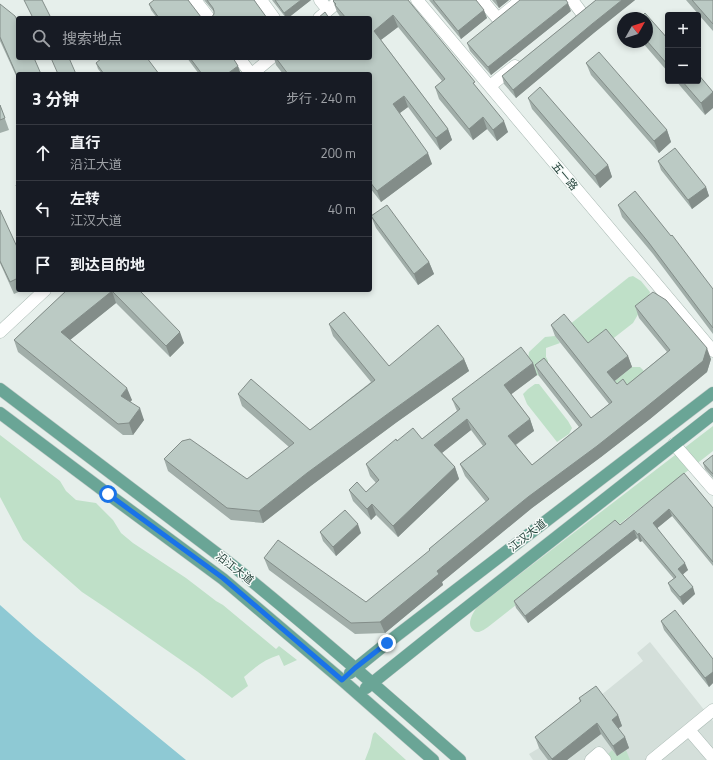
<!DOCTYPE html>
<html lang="zh">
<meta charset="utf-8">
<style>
body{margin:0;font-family:"Titillium Web","Noto Sans SC",sans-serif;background:#242831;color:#f1f3f6}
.controls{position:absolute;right:12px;top:12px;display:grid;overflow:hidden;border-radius:4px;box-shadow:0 2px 6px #0003}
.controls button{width:36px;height:36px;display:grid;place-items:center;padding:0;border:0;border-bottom:1px solid #363941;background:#171b24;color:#f1f3f6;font:20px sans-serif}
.compass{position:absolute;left:617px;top:12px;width:36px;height:36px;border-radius:50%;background:#171b24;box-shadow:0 2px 6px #0003;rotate:51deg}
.stop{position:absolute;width:12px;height:12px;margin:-9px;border:3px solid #1a73e8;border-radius:50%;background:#fff}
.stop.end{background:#1a73e8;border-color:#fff;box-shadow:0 1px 4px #0008}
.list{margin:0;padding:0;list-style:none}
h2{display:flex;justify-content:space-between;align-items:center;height:52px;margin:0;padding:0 16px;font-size:17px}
h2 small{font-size:13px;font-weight:400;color:#9ea1a6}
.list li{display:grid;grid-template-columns:26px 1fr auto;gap:12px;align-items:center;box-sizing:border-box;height:56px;padding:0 16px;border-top:1px solid #363941}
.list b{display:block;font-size:15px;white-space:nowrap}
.list p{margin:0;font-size:13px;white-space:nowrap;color:#9ea1a6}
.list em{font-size:13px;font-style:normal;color:#9ea1a6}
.icon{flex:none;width:22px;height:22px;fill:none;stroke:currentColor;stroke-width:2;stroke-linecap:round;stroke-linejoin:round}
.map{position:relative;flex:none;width:713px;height:760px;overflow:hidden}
.search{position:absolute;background:#171b24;box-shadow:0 2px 6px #0003;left:16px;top:16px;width:356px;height:44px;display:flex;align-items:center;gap:10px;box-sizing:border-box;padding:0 14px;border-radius:4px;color:#9ea1a6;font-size:15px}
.panel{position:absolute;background:#171b24;box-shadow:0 2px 6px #0003;left:16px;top:72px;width:356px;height:220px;border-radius:4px}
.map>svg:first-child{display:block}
</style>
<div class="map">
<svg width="713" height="760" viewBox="0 0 713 760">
<rect width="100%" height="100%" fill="#e6efeb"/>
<!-- built -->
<path fill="#d4dfda" d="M 650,642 L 713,721 L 713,760 L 533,760 L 529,754 L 539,748 L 600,696 L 643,661 L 637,653 Z"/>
<!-- green -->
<path fill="#bfe0c8" d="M 633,276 L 641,281 L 650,292 L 648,300 L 640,311 L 633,323 L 592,355 L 569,325 L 629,277 Z
M 555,336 L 560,343 L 546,348 L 546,357 L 548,361 L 548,369 L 539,376 L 537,375 L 528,359 L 529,352 L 545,337 Z
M 632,367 L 640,367 L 644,371 L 649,382 L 631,396 L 611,384 Z
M 535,384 L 539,384 L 568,421 L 572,428 L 569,434 L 557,442 L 527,404 L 523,394 L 528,389 Z
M 713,426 L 713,451 L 488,627 C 485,629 482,631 479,632 C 476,632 475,632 473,630 C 466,624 473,613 477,607 Z
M 0,435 L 60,481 L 66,491 L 76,500 L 96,503 L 113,520 L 121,533 L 133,543 L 186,578 L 216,601 L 223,605 L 276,649 L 279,646 L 297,660 L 284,666 L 279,655 C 265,659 254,668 244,677 L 248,686 L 232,698 L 198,672 L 106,608 L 82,592 L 23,540 L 0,497 Z
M 375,732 L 406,760 L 365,760 L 370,747 L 373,734 Z
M 612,750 L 617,756 L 626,750 L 630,760 L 605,760 L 607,755 Z"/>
<!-- water -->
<path fill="#8ec9d4" d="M 0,605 L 36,637 L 186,760 L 0,760 Z"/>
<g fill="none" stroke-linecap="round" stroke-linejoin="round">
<defs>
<path id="minor" d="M 195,0 L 209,18
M 261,0 L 274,18
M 320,0 L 328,10
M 417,0 L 713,351
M 482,0 L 498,19 L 521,0
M 572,0 L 581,12
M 319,18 L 340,0
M 239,58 L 251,74
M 252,74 L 271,58
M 490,86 L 515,66
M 0,332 L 45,290
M 674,444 L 713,489
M 689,730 L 713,758
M 591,760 L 599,753 L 605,760
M 652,760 L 713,710"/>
<path id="major" d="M 0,389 L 232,565 C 310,628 385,694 460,760
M 0,413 L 108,494 L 223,579 L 342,680 L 433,760
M 350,673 L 387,643 L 713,393
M 366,688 L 456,616 L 713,414"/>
</defs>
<!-- minor casing -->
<use href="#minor" stroke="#a8b8b2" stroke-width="13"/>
<!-- major casing -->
<use href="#major" stroke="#c2cac8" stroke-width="13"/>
<!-- minor -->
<use href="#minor" stroke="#fff" stroke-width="12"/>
<!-- major -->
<use href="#major" stroke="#6aa596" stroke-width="12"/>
</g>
<!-- wall -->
<path fill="#a1aea9" d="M 204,0 L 254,0 L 212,18 L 214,14 L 214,12 Z
M 272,0 L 311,0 L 288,18 L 286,18 Z
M 408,0 L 477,88 L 508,132 L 497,141 L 487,129 L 473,140 L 439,99 L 435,87 L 442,81 L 398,27 L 381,40 L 448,129 L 452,140 L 440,150 L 408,107 L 400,113 L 432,164 L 381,202 L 370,188 L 370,74 L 283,74 L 276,65 L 274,58 L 370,58 L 370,18 L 341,18 L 337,12 L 333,1 Z
M 429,0 L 476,0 L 487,18 L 461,39 Z
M 492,0 L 509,0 L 499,8 Z
M 596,0 L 635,0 L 595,32 L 516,98 L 504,84 L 502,76 Z
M 686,0 L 713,0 L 713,31 Z
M 0,4 L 18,74 L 18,80 L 1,43 L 0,41 Z
M 149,4 L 201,17 L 203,18 L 157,18 L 151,10 Z
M 571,11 L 491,75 L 470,51 L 467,43 Z
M 647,18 L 668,39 L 668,72 L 642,42 L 647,42 Z
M 187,58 L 233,58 L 240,72 L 237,74 L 199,74 Z
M 96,63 L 159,74 L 102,74 L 98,69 Z
M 586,63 L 667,130 L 671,142 L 659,153 L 591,75 Z
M 676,81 L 698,81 L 705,115 Z
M 528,98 L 608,165 L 612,177 L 600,188 L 532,109 Z
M 0,105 L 9,130 L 0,133 Z
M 658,161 L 706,187 L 709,196 L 692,209 L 661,170 Z
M 618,205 L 713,289 L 713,334 L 653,254 L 622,217 Z
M 0,210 L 18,249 L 18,290 L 23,290 L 14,294 L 0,263 Z
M 371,216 L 429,262 L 434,274 L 418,285 L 376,228 Z
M 67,290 L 139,290 L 184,343 L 170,357 L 116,303 L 70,340 L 132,400 L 130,402 L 144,420 L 133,435 L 123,435 L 18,352 L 14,340 Z
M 635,306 L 711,359 L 707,372 L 650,419 L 601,457 L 532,508 L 442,582 L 443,585 L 385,633 L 355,634 L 269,570 L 264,558 L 366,602 L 430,551 L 429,549 L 486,502 L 465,476 L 460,464 L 483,446 L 471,430 L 442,453 L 455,467 L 459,479 L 398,537 L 376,515 L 371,520 L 353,501 L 349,490 L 366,492 L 376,483 L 370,476 L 366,464 L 397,441 L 422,439 L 457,411 L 452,399 L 533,363 L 537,375 L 511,394 L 530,419 L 534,431 L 516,445 L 532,465 L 579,427 L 539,376 L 535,365 L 591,418 L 609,404 L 555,336 L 551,325 L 588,343 L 628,356 L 632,367 L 614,381 L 617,384 L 627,385 L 667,352 L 639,318 Z
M 329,324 L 389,366 L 464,359 L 469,371 L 397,422 L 312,485 L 263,523 L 231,520 L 168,471 L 164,459 L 247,479 L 289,447 L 242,406 L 238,394 L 310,430 L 371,382 L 333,336 Z
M 713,455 L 713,478 L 705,469 L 703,463 Z
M 684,473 L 713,508 L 713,566 L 672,516 L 657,528 L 688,570 L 683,574 L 695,594 L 683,605 L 671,591 L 668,583 L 674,579 L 642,541 L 640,542 L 637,538 L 528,623 L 516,608 L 514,601 L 620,525 Z
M 320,532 L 361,533 L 336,556 L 323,541 Z
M 661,621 L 713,659 L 713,683 L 709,687 L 664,630 Z
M 579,698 L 618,715 L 622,726 L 618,729 L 625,737 L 629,748 L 617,756 L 601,734 L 567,760 L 548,760 L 539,748 L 535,737 L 580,702 Z"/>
<!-- shaded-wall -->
<path fill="#838d89" d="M 301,0 L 311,0 L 288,18 L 286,18 L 284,13 Z
M 496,0 L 509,0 L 499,8 Z
M 622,0 L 635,0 L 595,32 L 516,98 L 513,90 L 592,24 Z
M 568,3 L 571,11 L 491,75 L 488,67 Z
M 484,10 L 487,18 L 461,39 L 458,31 Z
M 393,15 L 398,27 L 378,42 L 374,31 Z
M 238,66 L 240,72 L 237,74 L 227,74 Z
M 713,92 L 713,108 L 705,115 L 701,103 Z
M 404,96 L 408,107 L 397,115 L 393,104 Z
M 483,117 L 487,129 L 473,140 L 469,129 Z
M 504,121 L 508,132 L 497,141 L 493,130 Z
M 448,129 L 452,140 L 440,150 L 436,138 Z
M 667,130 L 671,142 L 659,153 L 654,141 Z
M 428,153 L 432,164 L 381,202 L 377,191 Z
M 608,165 L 612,177 L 600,188 L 595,176 Z
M 706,187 L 709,196 L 692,209 L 688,200 Z
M 429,262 L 434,274 L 418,285 L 414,274 Z
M 112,291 L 116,303 L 65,344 L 61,332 Z
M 180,332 L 184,343 L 170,357 L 166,346 Z
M 707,348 L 711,359 L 707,372 L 650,419 L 601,457 L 532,508 L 442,582 L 443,585 L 385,633 L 380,622 L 437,571 Z
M 628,356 L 632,367 L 611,384 L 607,372 Z
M 464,359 L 469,371 L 397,422 L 312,485 L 263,523 L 259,511 L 307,473 L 393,410 Z
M 533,363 L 537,375 L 509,396 L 504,385 Z
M 127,388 L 132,400 L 125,407 L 121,396 Z
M 140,408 L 144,420 L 133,435 L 129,423 Z
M 467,419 L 471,430 L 438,456 L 434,445 Z
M 530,419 L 534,431 L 512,447 L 508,436 Z
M 455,467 L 459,479 L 398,537 L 393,526 Z
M 372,504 L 376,515 L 371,520 L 367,509 Z
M 669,509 L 672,516 L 655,530 L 653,523 Z
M 358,524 L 361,533 L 336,556 L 333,547 Z
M 634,530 L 637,538 L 528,623 L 525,616 Z
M 639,533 L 642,541 L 640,542 L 638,535 Z
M 685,563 L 688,570 L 681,576 L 678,569 Z
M 693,587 L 695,594 L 683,605 L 680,597 Z
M 713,672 L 713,683 L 709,687 L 705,678 Z
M 618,715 L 622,726 L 615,730 L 612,720 Z
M 597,723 L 601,734 L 567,760 L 552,760 L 552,759 Z
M 625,737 L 629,748 L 617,756 L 613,746 Z"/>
<!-- building -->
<path fill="#bbcac4" stroke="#838d89" d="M 24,0 L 42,0 L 51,18 L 33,18 Z
M 154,0 L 188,0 L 201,17 L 203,18 L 159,18 L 149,4 Z
M 207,0 L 254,0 L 267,18 L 211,18 L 214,14 L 214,11 L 213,8 Z
M 275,0 L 301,0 L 284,13 Z
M 334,0 L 408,0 L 475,82 L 473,83 L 504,121 L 493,130 L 483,117 L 469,129 L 435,87 L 445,79 L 393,15 L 374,31 L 448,129 L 436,138 L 404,96 L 393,104 L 428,153 L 377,191 L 370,182 L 370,74 L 288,74 L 276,58 L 370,58 L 370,18 L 346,18 L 335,5 L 336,4 L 333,1 Z
M 433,0 L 476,0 L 484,10 L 458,31 Z
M 520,0 L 566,0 L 568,3 L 488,67 L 467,43 Z
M 596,0 L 622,0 L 592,24 L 513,90 L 502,76 Z
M 692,0 L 713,0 L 713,24 Z
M 0,4 L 15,16 L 18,22 L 18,58 L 34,58 L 41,74 L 18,74 L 18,78 L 0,37 Z
M 325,12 L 329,18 L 318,18 Z
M 645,13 L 668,39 L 668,65 L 647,41 L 647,18 L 640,18 Z
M 599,52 L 667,130 L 654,141 L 586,63 Z
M 51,58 L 69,58 L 76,74 L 58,74 Z
M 102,58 L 147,58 L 159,74 L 104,74 L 96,63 Z
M 190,58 L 233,58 L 238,66 L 227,74 L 202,74 Z
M 698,74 L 713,92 L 701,103 L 682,81 L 698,81 Z
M 540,87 L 608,165 L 595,176 L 528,98 Z
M 0,105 L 5,118 L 0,120 Z
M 675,148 L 706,187 L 688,200 L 658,161 Z
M 18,184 L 18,190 L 16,185 Z
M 635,191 L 671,236 L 672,235 L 713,289 L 713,328 L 649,243 L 618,205 Z
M 387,205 L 429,262 L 414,274 L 371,216 Z
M 0,210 L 18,249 L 18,278 L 10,282 L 0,261 Z
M 67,290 L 139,290 L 180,332 L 166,346 L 112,291 L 61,332 L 127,388 L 121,396 L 140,408 L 129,423 L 118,424 L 14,340 Z
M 653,292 L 666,300 L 707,348 L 703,361 L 645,408 L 597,446 L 528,497 L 437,571 L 439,574 L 380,622 L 351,623 L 264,558 L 278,540 L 366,602 L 430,550 L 429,549 L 489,499 L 460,464 L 486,444 L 467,419 L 434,445 L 455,467 L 393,526 L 372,504 L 367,509 L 349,490 L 357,482 L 366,492 L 379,480 L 366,464 L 396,439 L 397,441 L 413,428 L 422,439 L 460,409 L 452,399 L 521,347 L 533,363 L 504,385 L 530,419 L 508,436 L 532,465 L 582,425 L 535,365 L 544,358 L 591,418 L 612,402 L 551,325 L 564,314 L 588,343 L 606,329 L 628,356 L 607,372 L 617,384 L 623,379 L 627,385 L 670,350 L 635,306 Z
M 344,312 L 389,366 L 438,325 L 464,359 L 393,410 L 307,473 L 259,511 L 227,508 L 164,459 L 182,441 L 190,439 L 247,479 L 294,443 L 238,394 L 251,379 L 310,430 L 375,380 L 329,324 Z
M 713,455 L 713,474 L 703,463 Z
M 684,473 L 713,508 L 713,562 L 669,509 L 653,523 L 685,563 L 678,569 L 693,587 L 680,597 L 668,583 L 676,577 L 639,533 L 638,535 L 634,530 L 525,616 L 514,601 L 615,520 L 620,525 Z
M 345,510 L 358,524 L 333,547 L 320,532 Z
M 675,610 L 713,659 L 713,672 L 705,678 L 661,621 Z
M 596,686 L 618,715 L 612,720 L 625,737 L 613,746 L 597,723 L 552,759 L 535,737 L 581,701 L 579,698 Z"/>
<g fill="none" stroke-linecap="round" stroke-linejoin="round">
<!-- route -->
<path stroke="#1a73e8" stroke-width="5" d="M 108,494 L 223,578 L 342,680 L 355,668 L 387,643"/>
</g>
<g text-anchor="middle" stroke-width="3" stroke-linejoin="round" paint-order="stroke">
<!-- street labels -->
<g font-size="11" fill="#24423a" stroke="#f7fbf9">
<text transform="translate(565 176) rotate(50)" y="4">五一路</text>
<text transform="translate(527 535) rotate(-38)" y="4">江汉大道</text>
<text transform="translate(235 568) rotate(38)" y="4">沿江大道</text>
</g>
</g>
</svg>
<div class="controls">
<button>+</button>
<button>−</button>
</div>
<svg class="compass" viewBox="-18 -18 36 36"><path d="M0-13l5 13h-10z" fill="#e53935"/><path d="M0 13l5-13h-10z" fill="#9ea1a6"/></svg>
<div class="stop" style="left:108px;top:494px"></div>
<div class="stop end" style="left:387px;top:643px"></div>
<div class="search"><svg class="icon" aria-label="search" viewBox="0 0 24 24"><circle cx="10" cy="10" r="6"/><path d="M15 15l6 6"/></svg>搜索地点</div>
<section class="panel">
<h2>3 分钟<small>步行 · 240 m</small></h2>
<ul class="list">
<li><svg class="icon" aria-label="ahead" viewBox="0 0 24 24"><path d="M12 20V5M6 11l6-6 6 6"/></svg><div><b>直行</b><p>沿江大道</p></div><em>200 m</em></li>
<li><svg class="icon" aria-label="left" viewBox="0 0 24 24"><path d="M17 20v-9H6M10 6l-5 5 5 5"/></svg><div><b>左转</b><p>江汉大道</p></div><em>40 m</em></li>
<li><svg class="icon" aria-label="arrive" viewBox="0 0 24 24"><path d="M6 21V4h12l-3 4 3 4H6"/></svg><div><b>到达目的地</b></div></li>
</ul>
</section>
</div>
